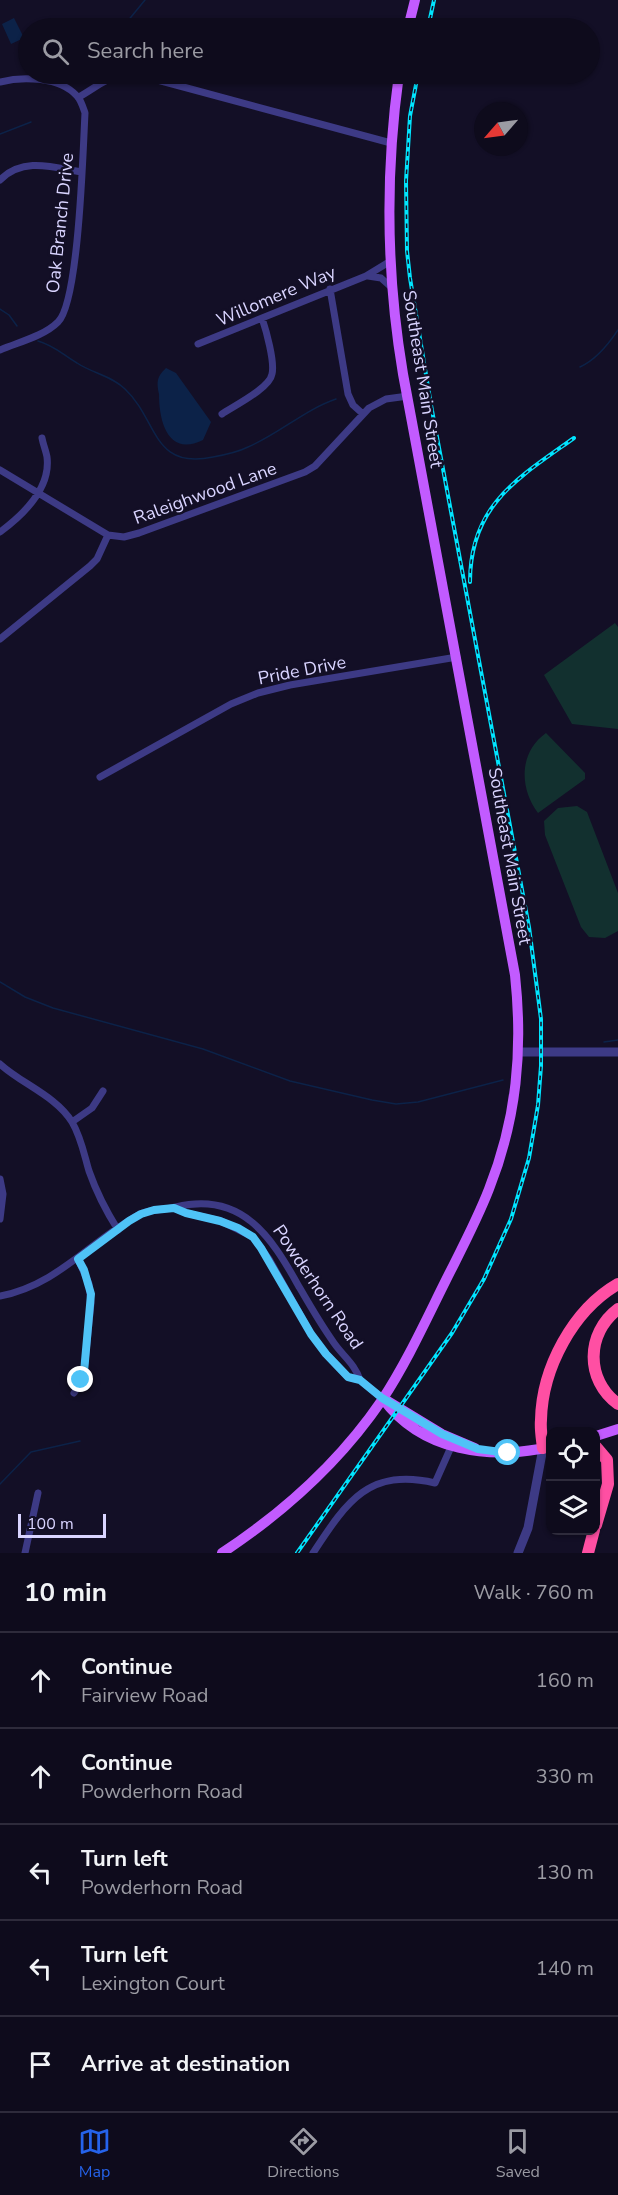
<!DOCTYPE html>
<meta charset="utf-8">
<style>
body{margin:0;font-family:"Nunito Sans",sans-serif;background:#1c1929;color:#f1f3f6}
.controls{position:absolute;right:18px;bottom:18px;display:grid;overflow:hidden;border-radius:12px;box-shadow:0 2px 4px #0004}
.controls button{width:54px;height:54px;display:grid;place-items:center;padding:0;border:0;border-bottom:2px solid #2e2b3b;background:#0e0b1c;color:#f1f3f6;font:30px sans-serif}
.compass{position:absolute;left:474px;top:102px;width:54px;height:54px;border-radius:50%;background:#0e0b1c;box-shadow:0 2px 4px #0004;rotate:242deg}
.scale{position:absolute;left:18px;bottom:15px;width:88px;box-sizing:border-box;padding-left:6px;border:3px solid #d9d4ff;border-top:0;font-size:16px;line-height:21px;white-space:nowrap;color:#d9d4ff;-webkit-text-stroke:4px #130f26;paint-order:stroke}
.stop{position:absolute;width:18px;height:18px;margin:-14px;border:4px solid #4fc3f7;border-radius:50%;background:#fff}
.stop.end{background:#4fc3f7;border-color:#fff;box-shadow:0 2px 6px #0008}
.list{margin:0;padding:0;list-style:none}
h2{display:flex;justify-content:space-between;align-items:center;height:78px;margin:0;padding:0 24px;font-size:26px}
h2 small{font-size:20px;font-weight:400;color:#9b9ba3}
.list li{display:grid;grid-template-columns:39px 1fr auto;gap:18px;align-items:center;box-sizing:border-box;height:96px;padding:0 24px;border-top:2px solid #2e2b3b}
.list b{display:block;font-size:22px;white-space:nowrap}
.list p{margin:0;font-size:20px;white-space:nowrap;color:#9b9ba3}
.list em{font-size:20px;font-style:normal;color:#9b9ba3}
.icon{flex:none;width:33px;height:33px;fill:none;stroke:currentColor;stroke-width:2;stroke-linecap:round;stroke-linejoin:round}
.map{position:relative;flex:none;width:618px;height:1553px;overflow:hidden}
.search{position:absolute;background:#0e0b1c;box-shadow:0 2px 4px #0004;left:18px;right:18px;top:18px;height:66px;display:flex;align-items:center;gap:15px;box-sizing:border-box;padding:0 21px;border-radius:33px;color:#9b9ba3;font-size:22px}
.sheet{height:558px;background:#0e0b1c}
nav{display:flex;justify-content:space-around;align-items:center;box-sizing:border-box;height:84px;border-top:2px solid #2e2b3b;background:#0e0b1c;font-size:16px;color:#9b9ba3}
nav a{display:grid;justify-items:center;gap:3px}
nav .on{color:#2563eb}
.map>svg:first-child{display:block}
</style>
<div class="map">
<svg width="618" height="1553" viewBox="0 0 618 1553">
<rect width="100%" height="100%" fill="#130f26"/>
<!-- green -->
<path fill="#12302f" d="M 615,623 L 618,627 L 618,729 L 572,724 L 544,675 Z
M 546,733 L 585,773 L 585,779 L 538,813 C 519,788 519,752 546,733 Z
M 577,806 L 587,812 L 618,893 L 618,931 L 605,938 L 589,937 L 581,927 L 545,835 L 544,821 L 558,808 Z"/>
<!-- water -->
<path fill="#0c2248" d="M 14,18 L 24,38 L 11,44 L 2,24 Z
M 166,368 L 176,373 L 211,422 L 203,440 C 168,457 159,422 159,394 C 158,390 157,384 158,380 C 159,375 163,371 166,368 Z"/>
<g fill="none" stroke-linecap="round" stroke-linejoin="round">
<!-- stream -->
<path stroke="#0c2248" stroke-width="1.5" d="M 122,28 L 145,0
M 0,134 L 31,122
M 0,309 L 9,315 L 17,326
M 38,341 C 55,346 62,354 77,363 C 92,373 112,376 125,389 C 158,420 152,470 213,457 C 224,455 238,452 248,447 C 279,434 304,410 336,399
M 580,367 C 596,360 608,345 618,330
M 0,982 L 25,997 L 53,1008 L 203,1049 L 290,1081 L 372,1100 L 396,1104 L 418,1102 L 503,1080
M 604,1042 L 618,1040
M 0,1484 L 31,1452 L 80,1441"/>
<!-- minor -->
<path stroke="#3d3a85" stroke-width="7" d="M 0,82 C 23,76 60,77 77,96 C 81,100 83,107 85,113 C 83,149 79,302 58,322 C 44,336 19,342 0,350
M 79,97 C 111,78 111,71 150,78 L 391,143
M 0,180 C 23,157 52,167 81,172
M 368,276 L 381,278 L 391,287
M 330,289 L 348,394 L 353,405 L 363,414
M 198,344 L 366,276 L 389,262
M 222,414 C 234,406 270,388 272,374 C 275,362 266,330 262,318
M 0,470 L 108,535 L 124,537 L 139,533 L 305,472 L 315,466 L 369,408 L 386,399 L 408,396
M 0,532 C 23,515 51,489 47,457 C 46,451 43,444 42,438
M 0,639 L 90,566 L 97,559 L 108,535
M 100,777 L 231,704 L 258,693 L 290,685 L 457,657
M 0,1064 C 22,1084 56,1096 72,1122 C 81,1137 84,1154 89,1171 C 96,1191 106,1211 118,1230
M 72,1122 L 92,1108 L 103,1091
M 0,1179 L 3,1194 L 0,1219
M 174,1208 L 186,1213 L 221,1221 L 253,1237 L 269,1259 L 311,1334 L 326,1354 L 348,1377 L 360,1380 L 383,1399
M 0,1296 C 58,1285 91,1240 140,1214 C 152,1209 164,1210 176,1207 C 241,1191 271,1236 298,1285 C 309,1304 321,1325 334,1343 C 343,1356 355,1364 360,1380
M 74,1393 L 79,1385 L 84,1372 L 91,1303 L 89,1284 L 78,1259
M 25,1553 L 38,1493
M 313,1553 C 346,1503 368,1467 435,1483 L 451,1447"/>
<!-- tertiary -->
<path stroke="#3d3a85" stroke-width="9" d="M 519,1052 L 618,1052
M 518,1553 L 528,1528 L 543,1448"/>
<!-- primary -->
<path stroke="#c25bff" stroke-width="10" d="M 408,28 L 415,0
M 383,1399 C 422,1452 490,1460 550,1447
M 386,1400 L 442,1434 L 475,1448
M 596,1436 L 618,1429
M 222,1553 C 284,1512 339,1463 382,1400 C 407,1362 426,1320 446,1280 C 461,1250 477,1220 489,1189 C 517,1118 523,1050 515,975 L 403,374 C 386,273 385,175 399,74"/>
<!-- motorway -->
<path stroke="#ff4fa3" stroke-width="12" d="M 618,1309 C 586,1333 585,1380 618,1404
M 596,1447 L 607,1460 L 608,1484 L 596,1525
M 543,1448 C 542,1439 540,1429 541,1420 C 542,1368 573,1310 618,1284
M 588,1553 L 594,1530"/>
<defs>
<path id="rail" d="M 428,28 L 434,0
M 470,582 C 470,505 518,478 574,438
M 297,1553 L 452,1333 L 484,1279 L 511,1219 L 529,1158 L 538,1105 L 541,1066 L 541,1019 L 529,927 L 431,405 L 410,278 L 407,251 L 406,181 L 410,116 L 418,74"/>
</defs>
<!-- rail casing -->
<use href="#rail" stroke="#00e5ff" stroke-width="4"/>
<!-- rail -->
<use href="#rail" stroke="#130f26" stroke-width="1.5" stroke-dasharray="4.5" stroke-linecap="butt"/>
</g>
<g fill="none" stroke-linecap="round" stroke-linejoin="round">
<!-- route -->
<path stroke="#4fc3f7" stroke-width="8" d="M 81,1380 L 84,1372 L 91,1294 L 84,1270 L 78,1259 L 129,1221 L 141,1214 L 154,1210 L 174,1208 L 186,1213 L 220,1221 L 238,1228 L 253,1237 L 261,1248 L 311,1334 L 326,1354 L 348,1377 L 360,1380 L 382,1398 L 442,1434 L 478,1449 L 508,1453"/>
</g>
<g text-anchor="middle" stroke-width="5" stroke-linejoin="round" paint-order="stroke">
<!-- street labels -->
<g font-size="18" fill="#d9d4ff" stroke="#130f26">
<text transform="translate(60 223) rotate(-84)" y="6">Oak Branch Drive</text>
<text transform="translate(276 296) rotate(-23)" y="6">Willomere Way</text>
<text transform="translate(423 379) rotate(81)" y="6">Southeast Main Street</text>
<text transform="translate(205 493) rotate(-20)" y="6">Raleighwood Lane</text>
<text transform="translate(302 670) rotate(-11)" y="6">Pride Drive</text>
<text transform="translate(510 856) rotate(80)" y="6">Southeast Main Street</text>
<text transform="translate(318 1287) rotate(56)" y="6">Powderhorn Road</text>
</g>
</g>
</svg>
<div class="controls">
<button><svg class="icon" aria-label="locate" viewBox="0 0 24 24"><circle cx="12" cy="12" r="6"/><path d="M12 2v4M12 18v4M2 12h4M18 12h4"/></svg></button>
<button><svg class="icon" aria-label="layers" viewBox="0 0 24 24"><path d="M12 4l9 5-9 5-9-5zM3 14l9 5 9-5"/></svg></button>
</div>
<svg class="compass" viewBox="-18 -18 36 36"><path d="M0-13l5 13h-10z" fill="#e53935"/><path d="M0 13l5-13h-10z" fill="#9b9ba3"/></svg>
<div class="scale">100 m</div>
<div class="stop" style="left:508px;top:1453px"></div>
<div class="stop end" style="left:81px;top:1380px"></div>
<div class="search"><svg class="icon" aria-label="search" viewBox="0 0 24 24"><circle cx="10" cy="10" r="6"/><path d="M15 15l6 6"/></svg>Search here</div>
</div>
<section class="sheet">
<h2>10 min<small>Walk · 760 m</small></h2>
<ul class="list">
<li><svg class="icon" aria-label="ahead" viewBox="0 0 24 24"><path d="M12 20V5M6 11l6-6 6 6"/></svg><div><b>Continue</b><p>Fairview Road</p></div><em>160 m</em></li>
<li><svg class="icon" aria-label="ahead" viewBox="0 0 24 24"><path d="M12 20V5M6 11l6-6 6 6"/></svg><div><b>Continue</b><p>Powderhorn Road</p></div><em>330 m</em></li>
<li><svg class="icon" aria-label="left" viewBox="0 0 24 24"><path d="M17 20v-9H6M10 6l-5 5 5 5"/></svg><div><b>Turn left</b><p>Powderhorn Road</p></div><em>130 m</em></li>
<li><svg class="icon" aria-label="left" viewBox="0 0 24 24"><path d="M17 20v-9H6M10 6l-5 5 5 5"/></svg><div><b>Turn left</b><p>Lexington Court</p></div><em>140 m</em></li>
<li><svg class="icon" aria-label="arrive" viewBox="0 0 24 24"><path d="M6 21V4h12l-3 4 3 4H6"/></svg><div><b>Arrive at destination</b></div></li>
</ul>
</section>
<nav>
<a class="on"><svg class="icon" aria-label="map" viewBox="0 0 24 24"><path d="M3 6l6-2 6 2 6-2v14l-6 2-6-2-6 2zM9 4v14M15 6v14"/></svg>Map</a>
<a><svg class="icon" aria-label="directions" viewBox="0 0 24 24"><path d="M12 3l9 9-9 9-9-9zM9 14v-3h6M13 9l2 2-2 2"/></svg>Directions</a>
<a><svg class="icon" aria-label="saved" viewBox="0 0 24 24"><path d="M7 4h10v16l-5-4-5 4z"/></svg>Saved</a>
</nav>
